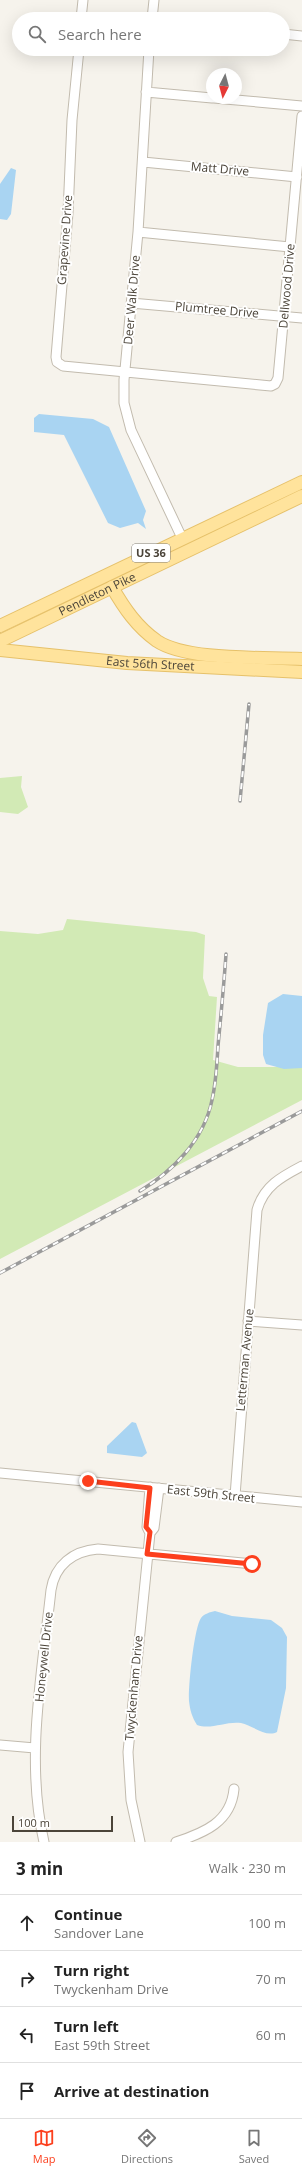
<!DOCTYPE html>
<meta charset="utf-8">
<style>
body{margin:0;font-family:"Open Sans",sans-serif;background:#f2f2f2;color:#222}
.compass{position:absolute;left:206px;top:68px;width:36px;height:36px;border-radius:50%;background:#fff;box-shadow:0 4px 16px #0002;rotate:186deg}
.scale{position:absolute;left:12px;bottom:10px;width:101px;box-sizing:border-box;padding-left:4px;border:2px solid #4b4439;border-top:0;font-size:11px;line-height:14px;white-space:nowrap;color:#4b4439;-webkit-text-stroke:3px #fff;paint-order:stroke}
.stop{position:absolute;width:12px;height:12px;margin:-9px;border:3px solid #fc3f1d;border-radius:50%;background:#fff}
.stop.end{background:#fc3f1d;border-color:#fff;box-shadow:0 1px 4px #0008}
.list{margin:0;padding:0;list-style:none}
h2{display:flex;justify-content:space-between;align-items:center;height:52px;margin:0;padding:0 16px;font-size:17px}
h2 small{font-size:13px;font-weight:400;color:#767676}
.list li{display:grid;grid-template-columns:26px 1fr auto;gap:12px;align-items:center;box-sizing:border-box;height:56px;padding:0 16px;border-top:1px solid #e0e0e0}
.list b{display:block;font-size:15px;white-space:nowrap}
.list p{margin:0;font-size:13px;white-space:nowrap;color:#767676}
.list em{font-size:13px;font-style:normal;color:#767676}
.icon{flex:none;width:22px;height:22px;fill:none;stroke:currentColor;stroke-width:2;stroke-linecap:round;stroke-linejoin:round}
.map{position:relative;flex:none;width:302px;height:1842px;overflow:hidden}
.search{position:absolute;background:#fff;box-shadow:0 4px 16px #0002;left:12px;right:12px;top:12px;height:44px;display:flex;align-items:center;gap:10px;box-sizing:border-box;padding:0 14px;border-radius:22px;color:#767676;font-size:15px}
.sheet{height:276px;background:#fff}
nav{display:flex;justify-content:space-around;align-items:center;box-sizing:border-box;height:56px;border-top:1px solid #e0e0e0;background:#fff;font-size:11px;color:#767676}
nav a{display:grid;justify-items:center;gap:2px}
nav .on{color:#fc3f1d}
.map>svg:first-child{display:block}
</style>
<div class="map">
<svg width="302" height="1842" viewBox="0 0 302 1842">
<rect width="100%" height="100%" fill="#f6f3ec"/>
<!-- green -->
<path fill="#d2eab5" d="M 22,776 L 21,787 L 28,807 L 18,814 L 0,812 L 0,778 Z
M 67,919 L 196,932 L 205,935 L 203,978 L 209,996 L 217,997 L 213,1060 L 238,1067 L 302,1067 L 302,1100 L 0,1259 L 0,931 L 38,934 L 63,930 Z"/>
<!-- water -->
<path fill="#a9d4f2" d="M 11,168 L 16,170 L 11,214 L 7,220 L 0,219 L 0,184 Z
M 39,414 L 93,419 L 109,427 L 146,511 L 143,520 L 146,529 L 138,523 L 120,528 L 108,523 L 64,435 L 34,432 L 34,418 Z
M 283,994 L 302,996 L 302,1068 L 284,1069 L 266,1064 L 263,1055 L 263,1035 L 268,1003 Z
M 132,1422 L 136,1423 L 147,1453 L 142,1457 L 107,1453 L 107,1446 Z
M 215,1611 L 232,1616 L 271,1620 L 282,1628 L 287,1637 L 286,1688 L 277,1732 C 266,1738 252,1725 241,1723 C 226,1721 211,1730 197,1725 C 192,1717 190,1710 189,1701 C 188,1688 194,1628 201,1618 C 204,1614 210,1612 215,1611 Z"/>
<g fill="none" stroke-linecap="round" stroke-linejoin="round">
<defs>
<path id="minor" d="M 81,19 L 83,0
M 152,19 L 154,0
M 283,34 L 302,36
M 79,49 L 72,120 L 68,213 L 56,357 L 57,362 L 63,366 L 271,386 L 275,384 L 278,378 L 302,116
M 149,49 L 138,232 L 124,380 L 124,403 L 131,430 L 182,538
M 146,92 L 212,98
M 214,98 L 302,106
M 143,162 L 297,177
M 138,232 L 290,247
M 131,303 L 302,318
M 248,1321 L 302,1325
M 0,1473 L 302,1502
M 235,1496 L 257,1210 C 264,1186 281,1177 302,1166
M 150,1533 L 147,1527 L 150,1487
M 0,1745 L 35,1748
M 44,1842 C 25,1760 42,1673 51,1590 C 55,1565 73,1551 98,1549 L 253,1564
M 140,1842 L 131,1800 L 128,1752 L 150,1533 L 154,1528 L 159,1488
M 176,1842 C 204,1833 231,1822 234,1789"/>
<g id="major">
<path d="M 112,587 C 124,608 137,627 157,641 C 187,661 264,657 302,659"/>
<path d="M 0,626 L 302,482"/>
<path id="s1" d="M 0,641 L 302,496"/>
<path id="s2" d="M 0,650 L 127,663 L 302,672"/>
</g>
</defs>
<!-- minor casing -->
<use href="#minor" stroke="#c2bbae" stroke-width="11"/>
<!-- major casing -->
<use href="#major" stroke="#e6c16a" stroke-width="14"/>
<!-- minor -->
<use href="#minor" stroke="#fff" stroke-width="9"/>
<!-- major -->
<use href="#major" stroke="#ffe39c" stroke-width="12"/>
<defs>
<path id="rail" d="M 240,801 L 249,704
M 140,1191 C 173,1171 204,1140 212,1100 C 216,1083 217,1064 218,1046 C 221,1015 224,984 226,954
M 0,1273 L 302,1111"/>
</defs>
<!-- rail casing -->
<use href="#rail" stroke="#9a9a9a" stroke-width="3.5"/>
<!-- rail -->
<use href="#rail" stroke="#fff" stroke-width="2" stroke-dasharray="6" stroke-linecap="butt"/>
</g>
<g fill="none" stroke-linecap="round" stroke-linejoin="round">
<!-- route -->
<path stroke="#fc3f1d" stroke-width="5" d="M 88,1481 L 150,1488 L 146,1527 L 150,1532 L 147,1554 L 252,1564"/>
</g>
<g text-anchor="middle" stroke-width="4" stroke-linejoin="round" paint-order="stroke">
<!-- shield labels -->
<rect fill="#fff" stroke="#817c74" stroke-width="1" x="132" y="544" width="38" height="18" rx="3"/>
<g font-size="11" font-weight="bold" fill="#4b4439">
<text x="151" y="557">US 36</text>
</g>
<!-- street labels -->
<g font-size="12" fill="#4b4439" stroke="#fff">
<text transform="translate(220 169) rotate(5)" y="4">Matt Drive</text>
<text transform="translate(65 240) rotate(-86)" y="4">Grapevine Drive</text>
<text transform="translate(287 286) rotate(-85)" y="4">Dellwood Drive</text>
<text transform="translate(132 300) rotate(-85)" y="4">Deer Walk Drive</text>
<text transform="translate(217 310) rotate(5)" y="4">Plumtree Drive</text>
<text dy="4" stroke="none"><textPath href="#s1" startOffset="108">Pendleton Pike</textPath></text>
<text dy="4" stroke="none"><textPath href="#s2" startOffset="151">East 56th Street</textPath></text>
<text transform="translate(245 1360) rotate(-85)" y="4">Letterman Avenue</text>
<text transform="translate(211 1494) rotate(6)" y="4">East 59th Street</text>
<text transform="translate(44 1657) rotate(-84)" y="4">Honeywell Drive</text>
<text transform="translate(134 1688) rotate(-85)" y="4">Twyckenham Drive</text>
</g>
</g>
</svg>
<svg class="compass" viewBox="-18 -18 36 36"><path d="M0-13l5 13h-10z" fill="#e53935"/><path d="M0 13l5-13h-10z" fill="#767676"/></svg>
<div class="scale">100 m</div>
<div class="stop" style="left:252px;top:1564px"></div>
<div class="stop end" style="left:88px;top:1481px"></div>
<div class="search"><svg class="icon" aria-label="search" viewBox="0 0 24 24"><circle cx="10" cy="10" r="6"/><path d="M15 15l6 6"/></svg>Search here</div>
</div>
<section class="sheet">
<h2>3 min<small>Walk · 230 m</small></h2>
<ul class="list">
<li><svg class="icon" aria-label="ahead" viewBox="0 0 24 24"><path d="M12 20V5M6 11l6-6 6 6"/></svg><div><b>Continue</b><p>Sandover Lane</p></div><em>100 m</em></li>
<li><svg class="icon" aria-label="right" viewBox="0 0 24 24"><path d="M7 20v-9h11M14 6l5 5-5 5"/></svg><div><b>Turn right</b><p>Twyckenham Drive</p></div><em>70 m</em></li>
<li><svg class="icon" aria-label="left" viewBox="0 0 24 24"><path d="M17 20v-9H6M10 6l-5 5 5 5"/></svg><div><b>Turn left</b><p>East 59th Street</p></div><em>60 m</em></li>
<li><svg class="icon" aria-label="arrive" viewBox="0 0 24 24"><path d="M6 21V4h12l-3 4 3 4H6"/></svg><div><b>Arrive at destination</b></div></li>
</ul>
</section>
<nav>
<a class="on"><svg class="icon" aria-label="map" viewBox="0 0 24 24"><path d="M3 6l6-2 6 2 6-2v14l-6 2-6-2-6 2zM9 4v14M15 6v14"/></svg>Map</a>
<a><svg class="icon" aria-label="directions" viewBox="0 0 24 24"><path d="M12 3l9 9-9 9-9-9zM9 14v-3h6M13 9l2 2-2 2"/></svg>Directions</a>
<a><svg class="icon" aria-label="saved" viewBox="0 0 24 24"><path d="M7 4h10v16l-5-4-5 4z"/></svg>Saved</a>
</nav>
